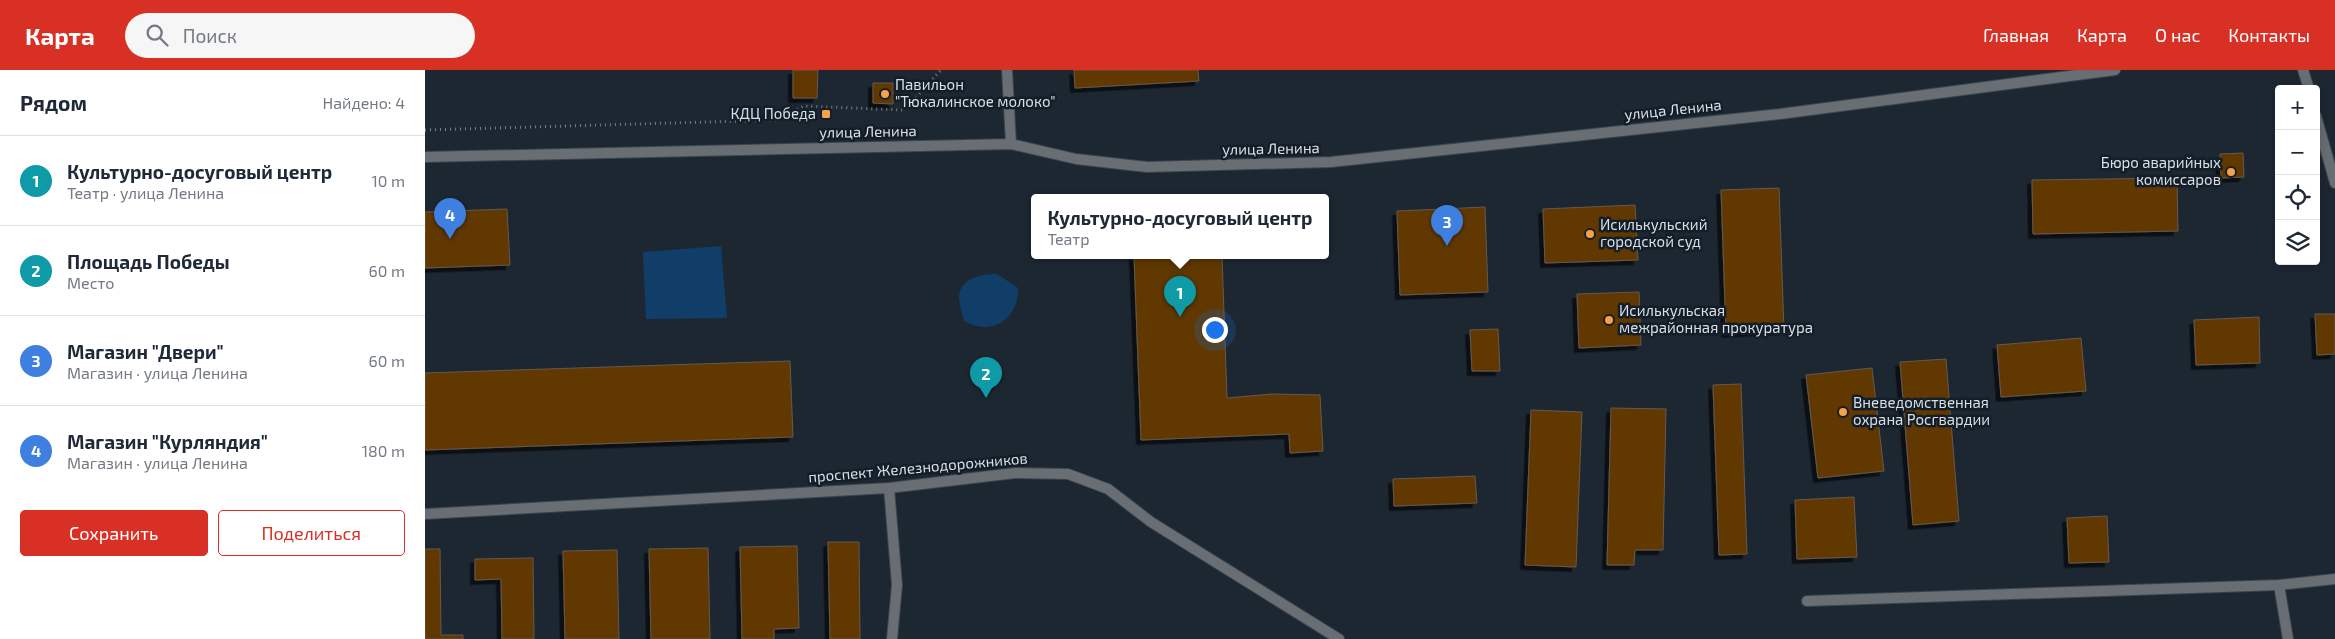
<!DOCTYPE html>
<html lang="ru">
<meta charset="utf-8">
<style>
body{margin:0;font-family:"Exo 2",sans-serif;background:#f6f6f7;color:#1f2937}
.controls{position:absolute;right:15px;top:15px;display:grid;overflow:hidden;border-radius:5px;box-shadow:0 2px 12px #0003}
.controls button{width:45px;height:45px;display:grid;place-items:center;padding:0;border:0;border-bottom:1px solid #e0e1e3;background:#fff;color:#1f2937;font:25px sans-serif}
.you{position:absolute;left:789px;top:259px;width:18px;height:18px;margin:-12px;border:4px solid #fff;border-radius:50%;background:#1a73e8;box-shadow:0 0 0 8px #1a73e833}
.badge{display:grid;place-items:center;width:32px;height:32px;border-radius:50%;background:#d93025;color:#fff;font-size:16px;font-weight:700}
.pin{position:absolute;translate:-50% -41px;filter:drop-shadow(0 1px 2px #0008)}
.pin::after{content:'';position:absolute;top:26px;width:18px;height:15px;background:inherit;clip-path:polygon(0 0,100% 0,50% 100%)}
.popup{position:absolute;left:606px;top:124px;width:298px;height:65px;box-sizing:border-box;display:grid;place-content:center;border-radius:5px;background:#fff;filter:drop-shadow(0 1px 4px #0005);font-size:16px;white-space:nowrap;color:#747a83}
.popup b{font-size:19px;color:#1f2937}
.popup::after{content:'';position:absolute;left:50%;top:100%;margin-left:-10px;border:10px solid transparent;border-top-color:#fff}
.list{margin:0;padding:0;list-style:none}
h2{display:flex;justify-content:space-between;align-items:center;height:65px;margin:0;padding:0 20px;font-size:21px}
h2 small{font-size:16px;font-weight:400;color:#747a83}
.list li{display:grid;grid-template-columns:32px 1fr auto;gap:15px;align-items:center;box-sizing:border-box;height:90px;padding:0 20px;border-top:1px solid #e0e1e3}
.list b{display:block;font-size:19px;white-space:nowrap}
.list p{margin:0;font-size:16px;white-space:nowrap;color:#747a83}
.list em{font-size:16px;font-style:normal;color:#747a83}
.actions{display:flex;gap:10px;padding:15px 20px}
.actions a{flex:1;padding:11px 0;border:1px solid #d93025;border-radius:5px;text-align:center;font-size:18px;color:#d93025}
.actions .main{background:#d93025;color:#fff}
.icon{flex:none;width:28px;height:28px;fill:none;stroke:currentColor;stroke-width:2;stroke-linecap:round;stroke-linejoin:round}
.map{position:relative;flex:none;width:1910px;height:569px;overflow:hidden}
header{display:flex;align-items:center;gap:30px;box-sizing:border-box;height:70px;padding:0 25px;background:#d93025;color:#fff}
header strong{font-size:24px}
nav{display:flex;gap:28px;margin-inline-start:auto;font-size:18px}
.search{width:350px;height:45px;background:#f6f6f7;display:flex;align-items:center;gap:12px;box-sizing:border-box;padding:0 18px;border-radius:28px;color:#747a83;font-size:19px}
main{display:flex}
aside{flex:1;background:#fff}
.map>svg:first-child{display:block}
</style>
<header>
<strong>Карта</strong>
<div class="search"><svg class="icon" aria-label="search" viewBox="0 0 24 24"><circle cx="10" cy="10" r="6"/><path d="M15 15l6 6"/></svg>Поиск</div>
<nav><a>Главная</a><a>Карта</a><a>О нас</a><a>Контакты</a></nav>
</header>
<main>
<aside>
<h2>Рядом<small>Найдено: 4</small></h2>
<ul class="list">
<li><span class="badge" style="background:#0f9aa8">1</span><div><b>Культурно-досуговый центр</b><p>Театр · улица Ленина</p></div><em>10 m</em></li>
<li><span class="badge" style="background:#0f9aa8">2</span><div><b>Площадь Победы</b><p>Место</p></div><em>60 m</em></li>
<li><span class="badge" style="background:#3f7fe0">3</span><div><b>Магазин &quot;Двери&quot;</b><p>Магазин · улица Ленина</p></div><em>60 m</em></li>
<li><span class="badge" style="background:#3f7fe0">4</span><div><b>Магазин &quot;Курляндия&quot;</b><p>Магазин · улица Ленина</p></div><em>180 m</em></li>
</ul>
<div class="actions"><a class="main">Сохранить</a><a>Поделиться</a></div>
</aside>
<div class="map">
<svg width="1910" height="569" viewBox="0 0 1910 569">
<defs>
<filter id="shadow"><feDropShadow dx="-4.5" dy="4.5" stdDeviation="0" flood-color="#0009"/></filter>
</defs>
<rect width="100%" height="100%" fill="#1d2732"/>
<!-- green -->
<path fill="#113e69" d="M 296,176 L 302,248 L 221,249 L 218,182 Z
M 572,204 L 593,218 C 594,249 567,267 539,251 C 538,244 534,234 534,227 C 536,207 557,204 572,204 Z"/>
<!-- building -->
<path fill="#603706" stroke="#66594d" filter="url(#shadow)" d="M 368,0 L 393,0 L 392,28 L 368,28 Z
M 649,0 L 773,0 L 774,11 L 650,18 Z
M 448,13 L 468,13 L 468,34 L 448,33 Z
M 1818,83 L 1819,107 L 1796,108 L 1795,84 Z
M 1752,108 L 1753,161 L 1608,164 L 1607,110 Z
M 1354,118 L 1359,260 L 1301,263 L 1296,120 Z
M 1210,135 L 1213,190 L 1120,193 L 1118,139 Z
M 1060,137 L 1063,222 L 975,225 L 972,141 Z
M 82,139 L 85,195 L 0,198 L 0,142 Z
M 709,186 L 797,186 L 802,328 L 847,324 L 895,325 L 898,381 L 865,383 L 864,364 L 716,370 Z
M 1214,222 L 1216,275 L 1154,278 L 1152,224 Z
M 1890,244 L 1910,244 L 1910,284 L 1892,285 Z
M 1834,247 L 1835,293 L 1771,295 L 1769,250 Z
M 1073,259 L 1075,301 L 1047,301 L 1045,260 Z
M 1656,268 L 1661,321 L 1576,327 L 1572,275 Z
M 1521,289 L 1534,451 L 1488,455 L 1475,292 Z
M 365,291 L 368,367 L 0,380 L 0,303 Z
M 1447,298 L 1459,401 L 1393,408 L 1381,305 Z
M 1316,314 L 1322,484 L 1294,485 L 1288,315 Z
M 1186,338 L 1241,339 L 1238,480 L 1210,480 L 1209,495 L 1182,495 Z
M 1106,340 L 1157,342 L 1151,497 L 1100,495 Z
M 1050,406 L 1052,433 L 969,436 L 968,409 Z
M 1429,427 L 1432,487 L 1372,489 L 1370,430 Z
M 1682,446 L 1684,492 L 1644,493 L 1642,448 Z
M 403,472 L 434,472 L 435,569 L 405,569 Z
M 372,476 L 374,558 L 349,559 L 349,569 L 317,569 L 315,477 Z
M 283,478 L 285,569 L 226,569 L 224,479 Z
M 0,479 L 15,479 L 16,565 L 38,565 L 38,569 L 0,569 Z
M 192,480 L 194,569 L 140,569 L 138,481 Z
M 108,488 L 109,569 L 77,569 L 76,509 L 50,510 L 50,489 Z"/>
<g fill="none" stroke-linecap="round" stroke-linejoin="round">
<defs>
<path id="service" d="M 464,418 L 472,515 L 467,569
M 1854,515 L 1863,569"/>
<path id="minor" d="M 1878,0 L 1884,19
M 1891,46 L 1910,113
M 0,444 L 464,418 L 590,403 L 643,404 L 683,419 L 726,452 L 914,569
M 1382,531 L 1854,515 L 1910,509"/>
<path id="tertiary" d="M 582,0 L 586,74
M 0,87 L 586,74 L 651,89 L 722,97 L 906,92 L 1355,44 L 1690,0"/>
</defs>
<!-- service casing -->
<use href="#service" stroke="#3b444f" stroke-width="12"/>
<!-- minor casing -->
<use href="#minor" stroke="#3b444f" stroke-width="12"/>
<!-- tertiary casing -->
<use href="#tertiary" stroke="#3b444f" stroke-width="12"/>
<!-- path -->
<path stroke="#767e88" stroke-width="3" stroke-dasharray="1 4" stroke-linecap="butt" d="M 0,60 L 353,50 L 379,36 L 479,40 L 516,0"/>
<!-- service -->
<use href="#service" stroke="#696e74" stroke-width="10"/>
<!-- minor -->
<use href="#minor" stroke="#696e74" stroke-width="10"/>
<!-- tertiary -->
<use href="#tertiary" stroke="#696e74" stroke-width="10"/>
</g>
<!-- markers -->
<g fill="#f7a148" stroke="#141e28" stroke-width="2">
<circle cx="460" cy="24" r="5"/>
<rect x="396" y="39" width="10" height="10" rx="2.5"/>
<circle cx="1806" cy="102" r="5"/>
<circle cx="1165" cy="164" r="5"/>
<circle cx="1184" cy="250" r="5"/>
<circle cx="1418" cy="342" r="5"/>
</g>
<g text-anchor="middle" stroke-width="5" stroke-linejoin="round" paint-order="stroke">
<!-- poi labels -->
<g font-size="15" fill="#d9dfe7" stroke="#141e28" text-anchor="start">
<text x="470" y="20">Павильон<tspan x="470" dy="17">"Тюкалинское молоко"</tspan></text>
<text x="391" y="49" text-anchor="end">КДЦ Победа</text>
<text x="1796" y="98" text-anchor="end">Бюро аварийных<tspan x="1796" dy="17">комиссаров</tspan></text>
<text x="1175" y="160">Исилькульский<tspan x="1175" dy="17">городской суд</tspan></text>
<text x="1194" y="246">Исилькульская<tspan x="1194" dy="17">межрайонная прокуратура</tspan></text>
<text x="1428" y="338">Вневедомственная<tspan x="1428" dy="17">охрана Росгвардии</tspan></text>
</g>
<!-- street labels -->
<g font-size="15" fill="#d9dfe7" stroke="#141e28">
<text transform="translate(1248 40) rotate(-6)" y="5">улица Ленина</text>
<text transform="translate(443 62) rotate(-1)" y="5">улица Ленина</text>
<text transform="translate(846 79) rotate(-1)" y="5">улица Ленина</text>
<text transform="translate(493 398) rotate(-5)" y="5">проспект Железнодорожников</text>
</g>
</g>
</svg>
<div class="controls">
<button>+</button>
<button>−</button>
<button><svg class="icon" aria-label="locate" viewBox="0 0 24 24"><circle cx="12" cy="12" r="6"/><path d="M12 2v4M12 18v4M2 12h4M18 12h4"/></svg></button>
<button><svg class="icon" aria-label="layers" viewBox="0 0 24 24"><path d="M12 4l9 5-9 5-9-5zM3 14l9 5 9-5"/></svg></button>
</div>
<div class="you"></div>
<div class="pin badge" style="left:755px;top:247px;background:#0f9aa8">1</div>
<div class="popup"><b>Культурно-досуговый центр</b>Театр</div>
<div class="pin badge" style="left:561px;top:328px;background:#0f9aa8">2</div>
<div class="pin badge" style="left:1022px;top:176px;background:#3f7fe0">3</div>
<div class="pin badge" style="left:25px;top:169px;background:#3f7fe0">4</div>
</div>
</main>
